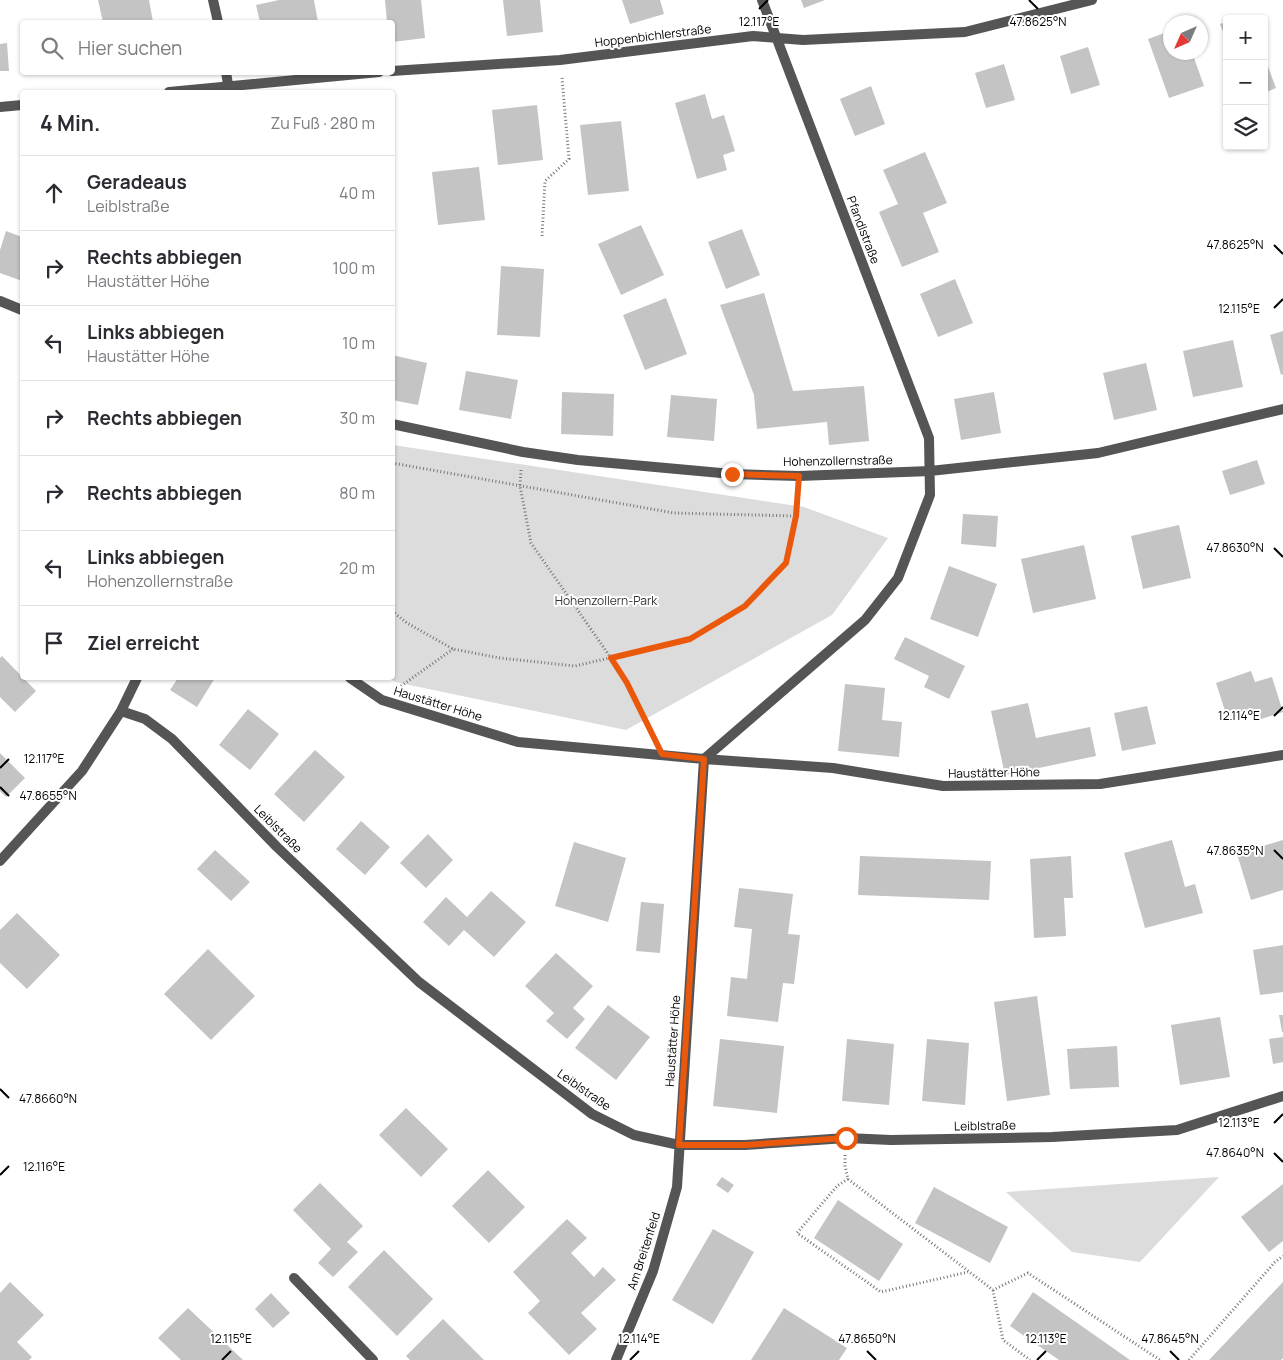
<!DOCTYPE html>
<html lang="de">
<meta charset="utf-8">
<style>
body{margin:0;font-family:Manrope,sans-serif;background:#f7f7f7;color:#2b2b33}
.controls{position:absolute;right:15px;top:15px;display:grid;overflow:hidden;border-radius:5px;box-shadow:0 1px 4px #0004}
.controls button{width:45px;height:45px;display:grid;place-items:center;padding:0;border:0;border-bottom:1px solid #e1e1e2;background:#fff;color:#2b2b33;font:25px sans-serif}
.compass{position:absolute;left:1163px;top:15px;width:45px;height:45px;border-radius:50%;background:#fff;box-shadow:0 1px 4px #0004;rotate:225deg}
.stop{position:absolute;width:15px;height:15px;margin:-11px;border:4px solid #ea580c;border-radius:50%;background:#fff}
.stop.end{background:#ea580c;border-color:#fff;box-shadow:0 1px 5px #0008}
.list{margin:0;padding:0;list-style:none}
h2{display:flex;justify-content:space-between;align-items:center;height:65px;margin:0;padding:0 20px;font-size:21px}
h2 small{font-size:16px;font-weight:400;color:#7c7c81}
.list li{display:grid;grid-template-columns:32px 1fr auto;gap:15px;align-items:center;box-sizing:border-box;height:75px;padding:0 20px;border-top:1px solid #e1e1e2}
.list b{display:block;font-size:19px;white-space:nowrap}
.list p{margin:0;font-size:16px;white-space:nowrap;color:#7c7c81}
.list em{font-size:16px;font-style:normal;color:#7c7c81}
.icon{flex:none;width:28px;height:28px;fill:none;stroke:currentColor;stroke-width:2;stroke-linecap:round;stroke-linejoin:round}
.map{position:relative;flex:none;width:1283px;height:1360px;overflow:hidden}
.search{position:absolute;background:#fff;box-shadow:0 1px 4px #0004;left:20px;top:20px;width:375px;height:55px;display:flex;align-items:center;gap:12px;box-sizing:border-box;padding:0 18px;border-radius:5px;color:#7c7c81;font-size:19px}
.panel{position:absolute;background:#fff;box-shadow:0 1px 4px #0004;left:20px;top:90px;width:375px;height:590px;border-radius:5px}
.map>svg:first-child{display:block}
</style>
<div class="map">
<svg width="1283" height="1360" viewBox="0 0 1283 1360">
<rect width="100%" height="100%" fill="#fff"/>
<!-- green -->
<path fill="#dcdcdc" d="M 393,445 L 804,507 L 888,538 L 832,615 L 626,730 L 395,682 L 389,678 L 392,678 Z
M 1219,1177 L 1140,1262 L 1072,1252 L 1006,1192 Z"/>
<!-- building -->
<path fill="#c4c4c4" d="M 98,0 L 149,0 L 153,22 L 103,22 Z
M 279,0 L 314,0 L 318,22 L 260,22 L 256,5 Z
M 385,0 L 421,0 L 425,38 L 392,42 L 392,22 L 387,22 Z
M 503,0 L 540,0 L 543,32 L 507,36 Z
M 622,0 L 660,0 L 664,14 L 630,24 Z
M 801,0 L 825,0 L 804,8 Z
M 1227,22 L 1227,42 L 1220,24 Z
M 1170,31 L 1170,52 L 1192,52 L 1204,86 L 1169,98 L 1148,39 Z
M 7,43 L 9,71 L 0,71 L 0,44 Z
M 1088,47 L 1100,85 L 1071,94 L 1060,56 Z
M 1264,56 L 1276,88 L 1264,93 Z
M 1004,64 L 1015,100 L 986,108 L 975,73 Z
M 871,86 L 885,124 L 855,136 L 840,99 Z
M 705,94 L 712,119 L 724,115 L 735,151 L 723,155 L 727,170 L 697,179 L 675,103 Z
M 537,105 L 543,160 L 498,165 L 492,110 Z
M 621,121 L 629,191 L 588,195 L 580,125 Z
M 925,152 L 947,203 L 923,213 L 939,252 L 902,267 L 879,212 L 898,204 L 883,170 Z
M 479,167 L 485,220 L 438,225 L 432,172 Z
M 641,225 L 664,275 L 621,295 L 598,244 Z
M 742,229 L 760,275 L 726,289 L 708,242 Z
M 6,231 L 22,237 L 22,281 L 0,273 L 0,250 Z
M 501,266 L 544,269 L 540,337 L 497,335 Z
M 955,279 L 973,323 L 938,337 L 920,294 Z
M 764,293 L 793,391 L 864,386 L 869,441 L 829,445 L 827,422 L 757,429 L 754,395 L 720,305 Z
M 666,298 L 687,354 L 645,370 L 623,315 Z
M 1283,331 L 1283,374 L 1281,375 L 1270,335 Z
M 1233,340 L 1243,387 L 1193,397 L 1183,351 Z
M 392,355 L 427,363 L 418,405 L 392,400 Z
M 1146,363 L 1157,410 L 1114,420 L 1103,373 Z
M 466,371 L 518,380 L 511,419 L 459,410 Z
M 562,392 L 614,394 L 613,436 L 561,434 Z
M 994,392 L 1001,433 L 961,440 L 954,399 Z
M 671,395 L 717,399 L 714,441 L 667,437 Z
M 1257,460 L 1265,484 L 1230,495 L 1222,471 Z
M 963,514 L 998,516 L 996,547 L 961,544 Z
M 1179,525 L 1191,578 L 1143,589 L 1131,536 Z
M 1084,545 L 1096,599 L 1033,613 L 1021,559 Z
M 949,566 L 997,584 L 978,637 L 930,619 Z
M 905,637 L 965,666 L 949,699 L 924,687 L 929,676 L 894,659 Z
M 2,656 L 36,691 L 15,712 L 0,697 L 0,658 Z
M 1251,671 L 1255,682 L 1272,677 L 1283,712 L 1255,721 L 1251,709 L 1227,717 L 1216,683 Z
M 178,678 L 215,678 L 197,707 L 170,690 Z
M 845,684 L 885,688 L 882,720 L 902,722 L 899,757 L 838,751 Z
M 1028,703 L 1036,738 L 1090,727 L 1096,756 L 1005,775 L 991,711 Z
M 1147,706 L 1156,744 L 1122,751 L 1114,713 Z
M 248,709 L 279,734 L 250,770 L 219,745 Z
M 315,750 L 345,777 L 304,822 L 274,794 Z
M 0,753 L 25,778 L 6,797 L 0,791 Z
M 361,821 L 390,847 L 365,875 L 336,849 Z
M 428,834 L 453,860 L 426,888 L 400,863 Z
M 1172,840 L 1185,887 L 1195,884 L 1203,913 L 1145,928 L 1124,853 Z
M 1283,840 L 1283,890 L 1251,900 L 1237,854 Z
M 574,842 L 626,858 L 608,922 L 555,906 Z
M 215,850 L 250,882 L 231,901 L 197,869 Z
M 860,856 L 991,861 L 989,900 L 858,895 Z
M 1071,856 L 1073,898 L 1064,898 L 1066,936 L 1034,938 L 1030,859 Z
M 739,888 L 793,894 L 788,934 L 800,935 L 794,984 L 783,983 L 778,1022 L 727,1016 L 731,977 L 747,979 L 752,929 L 734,927 Z
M 491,891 L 526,922 L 494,957 L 464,930 L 449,946 L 423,922 L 446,897 L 467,917 Z
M 641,902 L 664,904 L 660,953 L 636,951 Z
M 17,913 L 60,955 L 27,989 L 0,963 L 0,930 Z
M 1283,945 L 1283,992 L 1260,995 L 1253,950 Z
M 208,949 L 255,996 L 211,1040 L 164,994 Z
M 556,953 L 593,986 L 573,1008 L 585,1019 L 567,1039 L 546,1021 L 554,1013 L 525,986 Z
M 1037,996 L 1050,1095 L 1007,1101 L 994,1002 Z
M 608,1005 L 650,1037 L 616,1080 L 575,1048 Z
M 1279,1015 L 1283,1015 L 1283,1032 L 1282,1032 Z
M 1220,1017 L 1230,1077 L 1180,1085 L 1171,1025 Z
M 1283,1037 L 1283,1062 L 1273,1064 L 1269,1039 Z
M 720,1039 L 784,1046 L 777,1113 L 713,1106 Z
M 847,1039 L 894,1044 L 889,1105 L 842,1101 Z
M 927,1039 L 969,1043 L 965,1105 L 922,1101 Z
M 1117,1046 L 1119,1087 L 1070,1089 L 1067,1049 Z
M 406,1108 L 448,1149 L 421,1177 L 379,1135 Z
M 488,1170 L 525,1207 L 489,1243 L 452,1206 Z
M 722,1177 L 734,1185 L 728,1193 L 716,1185 Z
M 320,1183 L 363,1226 L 347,1242 L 358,1252 L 333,1277 L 318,1263 L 331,1249 L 293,1210 Z
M 1283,1184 L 1283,1241 L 1269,1252 L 1241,1217 Z
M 934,1187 L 1008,1227 L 990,1263 L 915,1223 Z
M 838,1200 L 903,1244 L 879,1281 L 814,1238 Z
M 567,1219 L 587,1238 L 571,1253 L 594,1277 L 603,1267 L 616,1280 L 581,1313 L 597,1329 L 569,1355 L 528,1313 L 540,1301 L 513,1272 Z
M 713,1229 L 754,1252 L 713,1324 L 672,1300 Z
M 384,1250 L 433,1299 L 397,1336 L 348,1287 Z
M 10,1282 L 44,1315 L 17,1342 L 32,1357 L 29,1360 L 0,1360 L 0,1293 Z
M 1283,1282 L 1283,1358 L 1281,1360 L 1209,1360 Z
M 1033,1292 L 1103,1341 L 1130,1360 L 1059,1360 L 1010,1326 Z
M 271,1293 L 290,1313 L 273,1328 L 255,1309 Z
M 188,1308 L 243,1360 L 181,1360 L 158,1338 Z
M 784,1308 L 847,1348 L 839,1360 L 751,1360 Z
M 443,1319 L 484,1360 L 410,1360 L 406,1356 Z"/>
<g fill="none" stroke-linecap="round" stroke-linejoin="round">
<!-- path -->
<path stroke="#777" stroke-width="3" stroke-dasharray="1 2.5" stroke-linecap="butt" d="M 542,236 L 545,181 L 569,159 L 562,78
M 392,463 L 674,513 L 795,516
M 521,470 L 520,486 L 531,543 L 611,658 L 627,683 L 653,737
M 392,611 L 407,623 L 453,649 L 500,658 L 575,666 L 690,639 L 745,606 L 786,563 L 795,516 L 797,493
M 401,686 L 453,649
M 845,1155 L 845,1166 L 848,1179 L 993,1290 L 1028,1273 L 1160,1360
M 848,1179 L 837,1186 L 797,1233 L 881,1292 L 968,1272
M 993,1290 L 1003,1340 L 1030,1360
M 1189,1360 L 1275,1262 L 1283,1256"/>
<!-- lane -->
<path stroke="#555" stroke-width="10" d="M 294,1278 L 373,1360"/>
<!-- street -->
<path stroke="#555" stroke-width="10" d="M 213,0 L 218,22
M 392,71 L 560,60 L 753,36 L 803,40 L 965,32 L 1092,0
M 226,72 L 229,91
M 169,92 L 379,72
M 0,107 L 22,105
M 0,301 L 22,310
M 392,424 L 523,452 L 578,460 L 732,474 L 799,476 L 930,471 L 1098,453 L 1283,409
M 350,678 L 382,700 L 518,742 L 704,759 L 833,768 L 943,786 L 1100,784 L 1283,755
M 121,711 L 145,719 L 172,739 L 277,847 L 419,982 L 592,1114 L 634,1135 L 679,1145 L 745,1145 L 846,1138 L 891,1140 L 1052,1137 L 1177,1130 L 1283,1096
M 0,861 L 82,771 L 121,711 L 137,678
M 616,1360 L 653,1271 L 677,1187 L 704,759 L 865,620 L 898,578 L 930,495 L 929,438 L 762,0"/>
</g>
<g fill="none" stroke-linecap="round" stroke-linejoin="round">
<!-- route -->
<path stroke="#ea580c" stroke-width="6" d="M 732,474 L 799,476 L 796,516 L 786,563 L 745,606 L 690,639 L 611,658 L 627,683 L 662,754 L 704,759 L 679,1145 L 745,1145 L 846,1138"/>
</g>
<!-- ticks -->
<path fill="none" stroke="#000" stroke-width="2" d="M 1029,0 L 1038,9M 759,9 L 768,0M 1274,245 L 1283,254M 1274,308 L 1283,299M 1274,548 L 1283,557M 1274,716 L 1283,707M 0,768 L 9,759M 0,787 L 9,796M 1274,850 L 1283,859M 0,1089 L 9,1098M 1274,1123 L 1283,1114M 1274,1153 L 1283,1162M 0,1175 L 9,1166M 867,1351 L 876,1360M 1170,1351 L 1179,1360M 222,1360 L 231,1351M 630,1360 L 639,1351M 1037,1360 L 1046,1351"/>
<g text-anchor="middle" stroke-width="4" stroke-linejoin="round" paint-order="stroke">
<!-- street labels -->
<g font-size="12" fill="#000" stroke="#fff">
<text transform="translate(653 36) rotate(-7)" y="4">Hoppenbichlerstraße</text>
<text transform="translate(863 230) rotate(69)" y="4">Pfandlstraße</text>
<text transform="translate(838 461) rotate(-1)" y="4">Hohenzollernstraße</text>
<text transform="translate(438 704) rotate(17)" y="4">Haustätter Höhe</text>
<text transform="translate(994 773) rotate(-1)" y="4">Haustätter Höhe</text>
<text transform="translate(278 829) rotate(45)" y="4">Leiblstraße</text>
<text transform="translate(673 1041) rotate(-86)" y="4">Haustätter Höhe</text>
<text transform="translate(584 1090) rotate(35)" y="4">Leiblstraße</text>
<text transform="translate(985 1126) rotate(-1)" y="4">Leiblstraße</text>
<text transform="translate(644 1251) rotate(-72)" y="4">Am Breitenfeld</text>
</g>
<!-- park labels -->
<g font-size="12" fill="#333" stroke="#fff">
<text x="606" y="605">Hohenzollern-Park</text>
</g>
</g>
<g font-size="12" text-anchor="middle" fill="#000" stroke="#fff" stroke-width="4" stroke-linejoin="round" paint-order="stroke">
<text x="759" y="26">12.117°E</text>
<text x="1038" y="26">47.8625°N</text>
<text x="1235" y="249">47.8625°N</text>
<text x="1239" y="313">12.115°E</text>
<text x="1235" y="552">47.8630°N</text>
<text x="1239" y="720">12.114°E</text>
<text x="44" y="763">12.117°E</text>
<text x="48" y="800">47.8655°N</text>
<text x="1235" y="855">47.8635°N</text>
<text x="48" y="1103">47.8660°N</text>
<text x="1239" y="1127">12.113°E</text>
<text x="1235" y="1157">47.8640°N</text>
<text x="44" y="1171">12.116°E</text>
<text x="231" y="1343">12.115°E</text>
<text x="639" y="1343">12.114°E</text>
<text x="867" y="1343">47.8650°N</text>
<text x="1046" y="1343">12.113°E</text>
<text x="1170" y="1343">47.8645°N</text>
</g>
</svg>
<div class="controls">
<button>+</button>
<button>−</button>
<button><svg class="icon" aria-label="layers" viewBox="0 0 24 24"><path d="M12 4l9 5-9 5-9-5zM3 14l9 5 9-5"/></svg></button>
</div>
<svg class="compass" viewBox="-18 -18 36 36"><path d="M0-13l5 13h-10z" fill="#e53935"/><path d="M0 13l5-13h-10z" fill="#7c7c81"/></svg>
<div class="stop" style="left:846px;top:1138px"></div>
<div class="stop end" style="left:732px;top:474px"></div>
<div class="search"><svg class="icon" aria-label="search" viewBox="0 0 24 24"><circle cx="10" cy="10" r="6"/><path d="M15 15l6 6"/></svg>Hier suchen</div>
<section class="panel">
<h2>4 Min.<small>Zu Fuß · 280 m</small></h2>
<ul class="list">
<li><svg class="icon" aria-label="ahead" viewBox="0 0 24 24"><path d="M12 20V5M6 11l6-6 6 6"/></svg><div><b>Geradeaus</b><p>Leiblstraße</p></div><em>40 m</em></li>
<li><svg class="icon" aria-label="right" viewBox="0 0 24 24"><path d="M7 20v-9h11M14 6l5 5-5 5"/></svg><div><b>Rechts abbiegen</b><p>Haustätter Höhe</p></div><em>100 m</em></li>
<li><svg class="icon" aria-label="left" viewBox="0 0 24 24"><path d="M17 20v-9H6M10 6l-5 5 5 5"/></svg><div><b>Links abbiegen</b><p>Haustätter Höhe</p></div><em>10 m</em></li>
<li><svg class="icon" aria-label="right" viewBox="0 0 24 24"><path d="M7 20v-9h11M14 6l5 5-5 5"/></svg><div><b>Rechts abbiegen</b></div><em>30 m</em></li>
<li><svg class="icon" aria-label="right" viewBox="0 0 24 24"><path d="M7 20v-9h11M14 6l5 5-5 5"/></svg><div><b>Rechts abbiegen</b></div><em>80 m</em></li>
<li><svg class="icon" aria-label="left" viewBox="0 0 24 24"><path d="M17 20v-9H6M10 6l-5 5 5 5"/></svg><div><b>Links abbiegen</b><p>Hohenzollernstraße</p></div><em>20 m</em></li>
<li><svg class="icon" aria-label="arrive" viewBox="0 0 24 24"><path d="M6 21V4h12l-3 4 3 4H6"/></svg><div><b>Ziel erreicht</b></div></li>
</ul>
</section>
</div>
